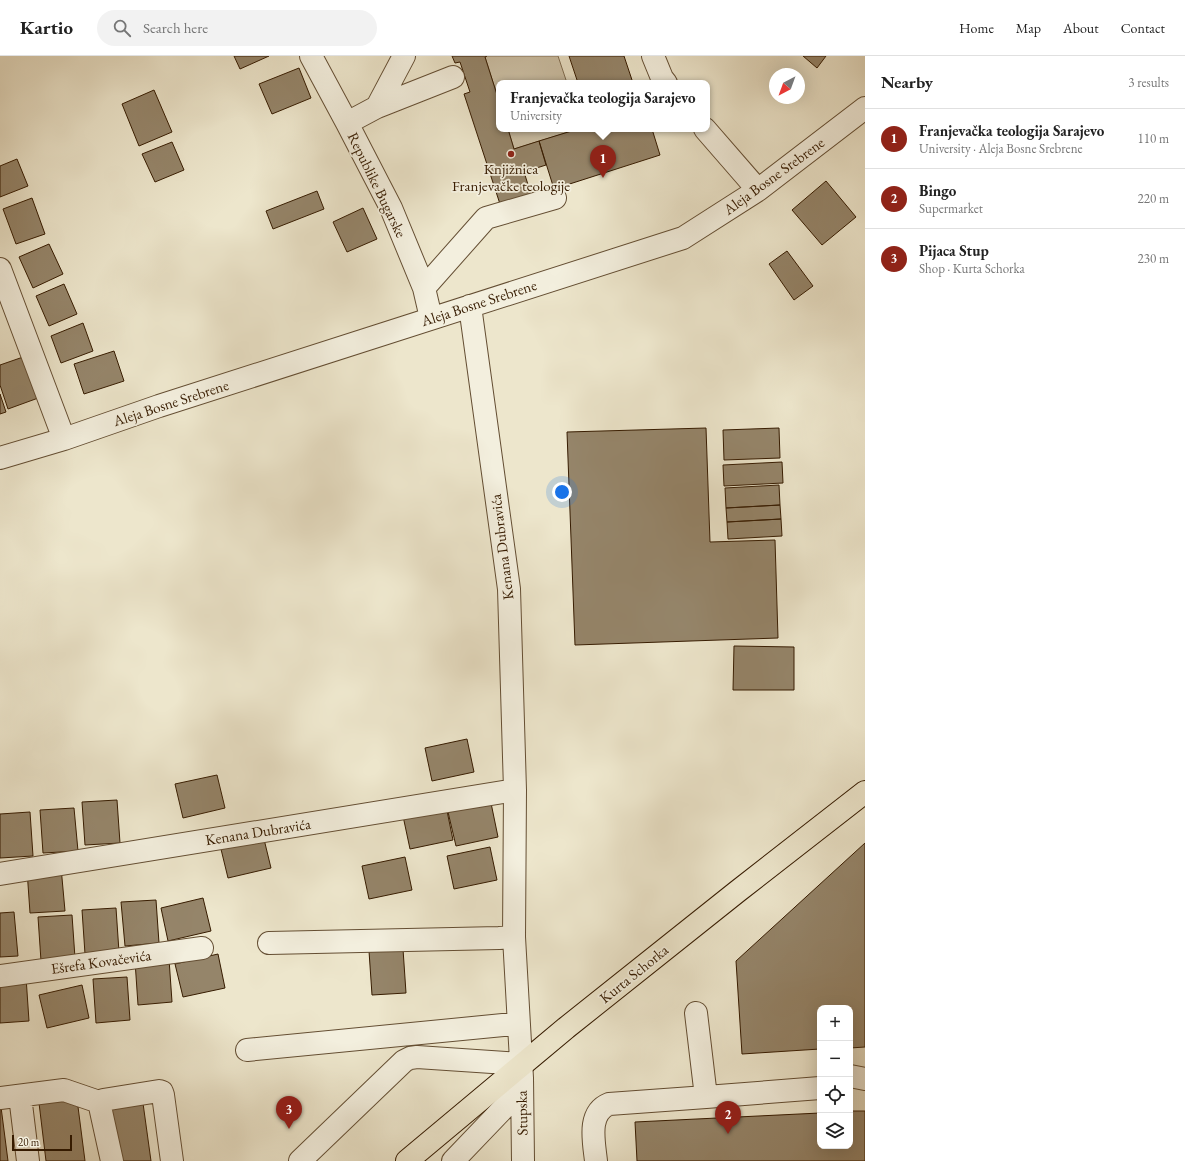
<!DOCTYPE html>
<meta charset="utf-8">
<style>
body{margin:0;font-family:"EB Garamond",serif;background:#f2f2f2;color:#222}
.controls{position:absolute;right:12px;bottom:12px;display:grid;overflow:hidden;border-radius:8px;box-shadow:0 4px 16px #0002}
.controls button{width:36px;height:36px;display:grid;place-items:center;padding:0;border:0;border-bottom:1px solid #e0e0e0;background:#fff;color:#222;font:20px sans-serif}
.compass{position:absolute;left:769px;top:12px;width:36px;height:36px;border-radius:50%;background:#fff;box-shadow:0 4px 16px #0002;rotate:221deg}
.scale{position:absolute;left:12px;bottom:10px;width:60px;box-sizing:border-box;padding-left:4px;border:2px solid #361b00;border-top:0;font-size:11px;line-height:14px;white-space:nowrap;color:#361b00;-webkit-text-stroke:3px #f3efde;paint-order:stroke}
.you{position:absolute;left:562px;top:436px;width:14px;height:14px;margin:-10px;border:3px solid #fff;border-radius:50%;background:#1a73e8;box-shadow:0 0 0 6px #1a73e833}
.badge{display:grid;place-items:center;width:26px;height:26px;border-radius:50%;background:#8f2418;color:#fff;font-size:13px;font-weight:700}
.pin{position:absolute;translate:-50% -33px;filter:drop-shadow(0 1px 2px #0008)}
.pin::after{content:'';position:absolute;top:21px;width:14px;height:12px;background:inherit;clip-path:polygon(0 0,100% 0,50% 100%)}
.popup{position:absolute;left:496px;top:24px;width:214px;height:52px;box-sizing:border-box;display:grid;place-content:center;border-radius:8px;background:#fff;filter:drop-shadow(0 1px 3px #0005);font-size:13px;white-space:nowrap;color:#767676}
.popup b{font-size:15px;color:#222}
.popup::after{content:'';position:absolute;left:50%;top:100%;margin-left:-8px;border:8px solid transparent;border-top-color:#fff}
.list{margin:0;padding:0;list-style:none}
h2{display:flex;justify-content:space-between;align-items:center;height:52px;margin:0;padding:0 16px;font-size:17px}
h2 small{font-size:13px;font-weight:400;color:#767676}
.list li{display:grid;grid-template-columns:26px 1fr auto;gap:12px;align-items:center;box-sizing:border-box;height:60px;padding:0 16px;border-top:1px solid #e0e0e0}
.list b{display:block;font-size:15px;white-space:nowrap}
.list p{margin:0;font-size:13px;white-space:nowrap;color:#767676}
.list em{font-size:13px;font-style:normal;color:#767676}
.icon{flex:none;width:22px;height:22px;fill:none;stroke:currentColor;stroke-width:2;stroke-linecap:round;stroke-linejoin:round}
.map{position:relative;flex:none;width:865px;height:1105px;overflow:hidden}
header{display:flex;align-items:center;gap:24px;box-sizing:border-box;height:56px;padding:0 20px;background:#fff;border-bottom:1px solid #e0e0e0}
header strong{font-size:19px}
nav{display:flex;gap:22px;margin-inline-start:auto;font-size:14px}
.search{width:280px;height:36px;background:#f2f2f2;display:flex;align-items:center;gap:10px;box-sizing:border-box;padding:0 14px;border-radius:22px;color:#767676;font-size:15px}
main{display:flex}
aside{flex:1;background:#fff}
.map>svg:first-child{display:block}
</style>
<header>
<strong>Kartio</strong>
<div class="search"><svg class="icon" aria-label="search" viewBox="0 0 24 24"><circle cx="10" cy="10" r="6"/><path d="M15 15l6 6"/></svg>Search here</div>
<nav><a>Home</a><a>Map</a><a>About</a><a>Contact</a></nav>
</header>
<main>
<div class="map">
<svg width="865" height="1105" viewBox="0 0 865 1105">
<rect width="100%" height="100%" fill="#ede6cc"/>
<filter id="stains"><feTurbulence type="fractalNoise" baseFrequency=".005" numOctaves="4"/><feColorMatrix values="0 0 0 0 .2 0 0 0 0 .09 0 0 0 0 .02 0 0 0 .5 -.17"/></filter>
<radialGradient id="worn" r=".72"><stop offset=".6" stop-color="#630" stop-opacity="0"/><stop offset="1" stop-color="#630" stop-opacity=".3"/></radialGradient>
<!-- green -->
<path fill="#cec3a9" stroke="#826f54" d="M 487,0 L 558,0 L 567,27 L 499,27 L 499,45 L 485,1 Z
M 508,73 L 578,73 L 514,93 Z"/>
<!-- building -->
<path fill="#95856a" stroke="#361b00" d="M 234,0 L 269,0 L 240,13 Z
M 452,0 L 487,0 L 485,1 L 499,45 L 499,73 L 508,73 L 514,93 L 539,85 L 546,109 L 524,116 L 531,138 L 500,148 L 464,38 L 470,36 L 460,6 L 455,7 Z
M 569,0 L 624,0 L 633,27 L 578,27 Z
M 803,0 L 826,0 L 817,12 Z
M 299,12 L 311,42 L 272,58 L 259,28 Z
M 154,34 L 172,76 L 139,90 L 122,48 Z
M 578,73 L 652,73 L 660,99 L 554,133 L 539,85 Z
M 172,86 L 184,114 L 155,126 L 142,98 Z
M 17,103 L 28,130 L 0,141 L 0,110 Z
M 826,125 L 856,161 L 822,189 L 792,154 Z
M 317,135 L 324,153 L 273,173 L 266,155 Z
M 32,142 L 45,178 L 16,188 L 3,153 Z
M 363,152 L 377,183 L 347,196 L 333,166 Z
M 49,188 L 63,218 L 33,232 L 19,201 Z
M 787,195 L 813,230 L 794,244 L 769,208 Z
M 64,228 L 77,258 L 49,270 L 36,240 Z
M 83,267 L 93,295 L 61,307 L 51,280 Z
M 114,295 L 124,325 L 84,338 L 74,308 Z
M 26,300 L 41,341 L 8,353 L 0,329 L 0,309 Z
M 0,338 L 6,356 L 0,358 Z
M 706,372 L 710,486 L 775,484 L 778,582 L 575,589 L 567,376 Z
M 779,372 L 780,402 L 724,404 L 723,374 Z
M 782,406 L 783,427 L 724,430 L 723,409 Z
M 779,429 L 780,449 L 726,452 L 725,432 Z
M 780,449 L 781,463 L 727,466 L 726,452 Z
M 781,463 L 782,480 L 728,483 L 727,466 Z
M 734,590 L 794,591 L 794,634 L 733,634 Z
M 467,683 L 474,716 L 432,725 L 425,692 Z
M 217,719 L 225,752 L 183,762 L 175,728 Z
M 117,744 L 120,787 L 85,789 L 82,746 Z
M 491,747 L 498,781 L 456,790 L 448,756 Z
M 446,750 L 453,784 L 410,793 L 403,760 Z
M 74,752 L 78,795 L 43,797 L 40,754 Z
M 30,756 L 33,800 L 0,802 L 0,758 Z
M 263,779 L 271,812 L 228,822 L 220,789 Z
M 865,787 L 865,991 L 850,992 L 850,952 L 820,952 L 820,993 L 742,998 L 736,905 Z
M 490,791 L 497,824 L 454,833 L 447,800 Z
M 405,801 L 412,834 L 369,843 L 362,810 Z
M 61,811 L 65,855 L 30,857 L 27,814 Z
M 203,842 L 211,875 L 168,885 L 161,852 Z
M 156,844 L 159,887 L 125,890 L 121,846 Z
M 116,852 L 119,896 L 85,898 L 82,854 Z
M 14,856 L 18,900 L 0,901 L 0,857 Z
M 72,859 L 75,902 L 41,905 L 38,861 Z
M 403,893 L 406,937 L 372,939 L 369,895 Z
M 218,898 L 225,932 L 183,941 L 175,908 Z
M 169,903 L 172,946 L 138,949 L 135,905 Z
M 26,921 L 29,965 L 0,967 L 0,923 Z
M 127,921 L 130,964 L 96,967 L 93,923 Z
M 82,929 L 89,962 L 47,972 L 39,939 Z
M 142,1040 L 151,1105 L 118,1105 L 107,1045 Z
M 77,1043 L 85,1105 L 46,1105 L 39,1047 Z
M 1,1051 L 8,1105 L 0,1105 L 0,1052 Z
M 850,1055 L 865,1055 L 865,1105 L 637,1105 L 635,1066 L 820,1057 L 820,1090 L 850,1090 Z"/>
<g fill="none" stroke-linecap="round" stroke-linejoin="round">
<defs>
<path id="minor" d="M 311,0 L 347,67 L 391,152 L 424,232 L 431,262
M 653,0 L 662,22 L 666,27
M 377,51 L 404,0
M 347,67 L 377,51 L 453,21
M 705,73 L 758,134
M 0,213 L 64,383
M 424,232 L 486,162 L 555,142
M 470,250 L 509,533 L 515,734 L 514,881 L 522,1022 L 523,1105
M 0,402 L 64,383 L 159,350 L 683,182 L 758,134 L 865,52
M 0,818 L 515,734
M 269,887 L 499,882 L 514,881
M 0,920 L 202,892
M 696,957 L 706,1041
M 247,994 L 503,969 L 519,969
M 850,1020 L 865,1023
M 20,1040 L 28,1105
M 0,1042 L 64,1034 L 99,1046
M 112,1105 L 99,1046 L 103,1044 L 159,1035 L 162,1036 L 163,1039 L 172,1105
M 300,1105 L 404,1005 L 410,1002 L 417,1001 L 521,1008
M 453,1105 L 522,1033
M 596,1105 C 594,1086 587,1057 609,1048 L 706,1041 L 820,1032"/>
<path id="major" d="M 407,1105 L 566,972 L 738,835 L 865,736"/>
</defs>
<!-- minor casing -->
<use href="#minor" stroke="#644e33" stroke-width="24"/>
<!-- major casing -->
<use href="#major" stroke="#361b00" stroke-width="24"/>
<!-- minor -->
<use href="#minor" stroke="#f3efde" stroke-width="22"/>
<!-- major -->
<use href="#major" stroke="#ede6cc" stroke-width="22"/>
</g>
<!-- markers -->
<circle fill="#8f2418" stroke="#f3efde" stroke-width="1.5" cx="511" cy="98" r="4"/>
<g text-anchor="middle" stroke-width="3.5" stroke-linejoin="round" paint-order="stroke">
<!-- poi labels -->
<g font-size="15" fill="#361b00" stroke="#f3efde">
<text x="511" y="118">Knjižnica<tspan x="511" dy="17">Franjevačke teologije</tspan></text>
</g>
<!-- street labels -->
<g font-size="15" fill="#361b00" stroke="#f3efde">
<text transform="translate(774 120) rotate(-36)" y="5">Aleja Bosne Srebrene</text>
<text transform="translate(377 129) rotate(64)" y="5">Republike Bugarske</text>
<text transform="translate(479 247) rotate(-18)" y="5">Aleja Bosne Srebrene</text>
<text transform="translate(171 347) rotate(-18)" y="5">Aleja Bosne Srebrene</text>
<text transform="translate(502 491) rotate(-97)" y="5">Kenana Dubravića</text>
<text transform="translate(258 776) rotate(-9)" y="5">Kenana Dubravića</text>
<text transform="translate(101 906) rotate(-8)" y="5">Ešrefa Kovačevića</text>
<text transform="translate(634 918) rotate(-39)" y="5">Kurta Schorka</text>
<text transform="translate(522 1057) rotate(-91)" y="5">Stupska</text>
</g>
</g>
<rect width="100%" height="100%" filter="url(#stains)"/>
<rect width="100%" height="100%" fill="url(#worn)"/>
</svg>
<div class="controls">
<button>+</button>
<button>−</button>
<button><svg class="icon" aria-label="locate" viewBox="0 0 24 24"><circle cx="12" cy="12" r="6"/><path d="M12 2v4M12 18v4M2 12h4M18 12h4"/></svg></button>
<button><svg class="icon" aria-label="layers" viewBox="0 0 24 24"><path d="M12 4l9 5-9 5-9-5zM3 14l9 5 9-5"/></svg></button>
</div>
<svg class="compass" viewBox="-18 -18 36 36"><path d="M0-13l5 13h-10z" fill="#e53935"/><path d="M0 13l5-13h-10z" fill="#767676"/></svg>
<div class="scale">20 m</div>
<div class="you"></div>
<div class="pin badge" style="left:603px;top:122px">1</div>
<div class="popup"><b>Franjevačka teologija Sarajevo</b>University</div>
<div class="pin badge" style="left:728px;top:1078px">2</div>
<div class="pin badge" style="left:289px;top:1073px">3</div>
</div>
<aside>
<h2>Nearby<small>3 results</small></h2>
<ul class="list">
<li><span class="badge">1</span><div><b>Franjevačka teologija Sarajevo</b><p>University · Aleja Bosne Srebrene</p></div><em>110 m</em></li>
<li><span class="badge">2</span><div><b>Bingo</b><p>Supermarket</p></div><em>220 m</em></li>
<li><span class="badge">3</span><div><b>Pijaca Stup</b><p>Shop · Kurta Schorka</p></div><em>230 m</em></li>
</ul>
</aside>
</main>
